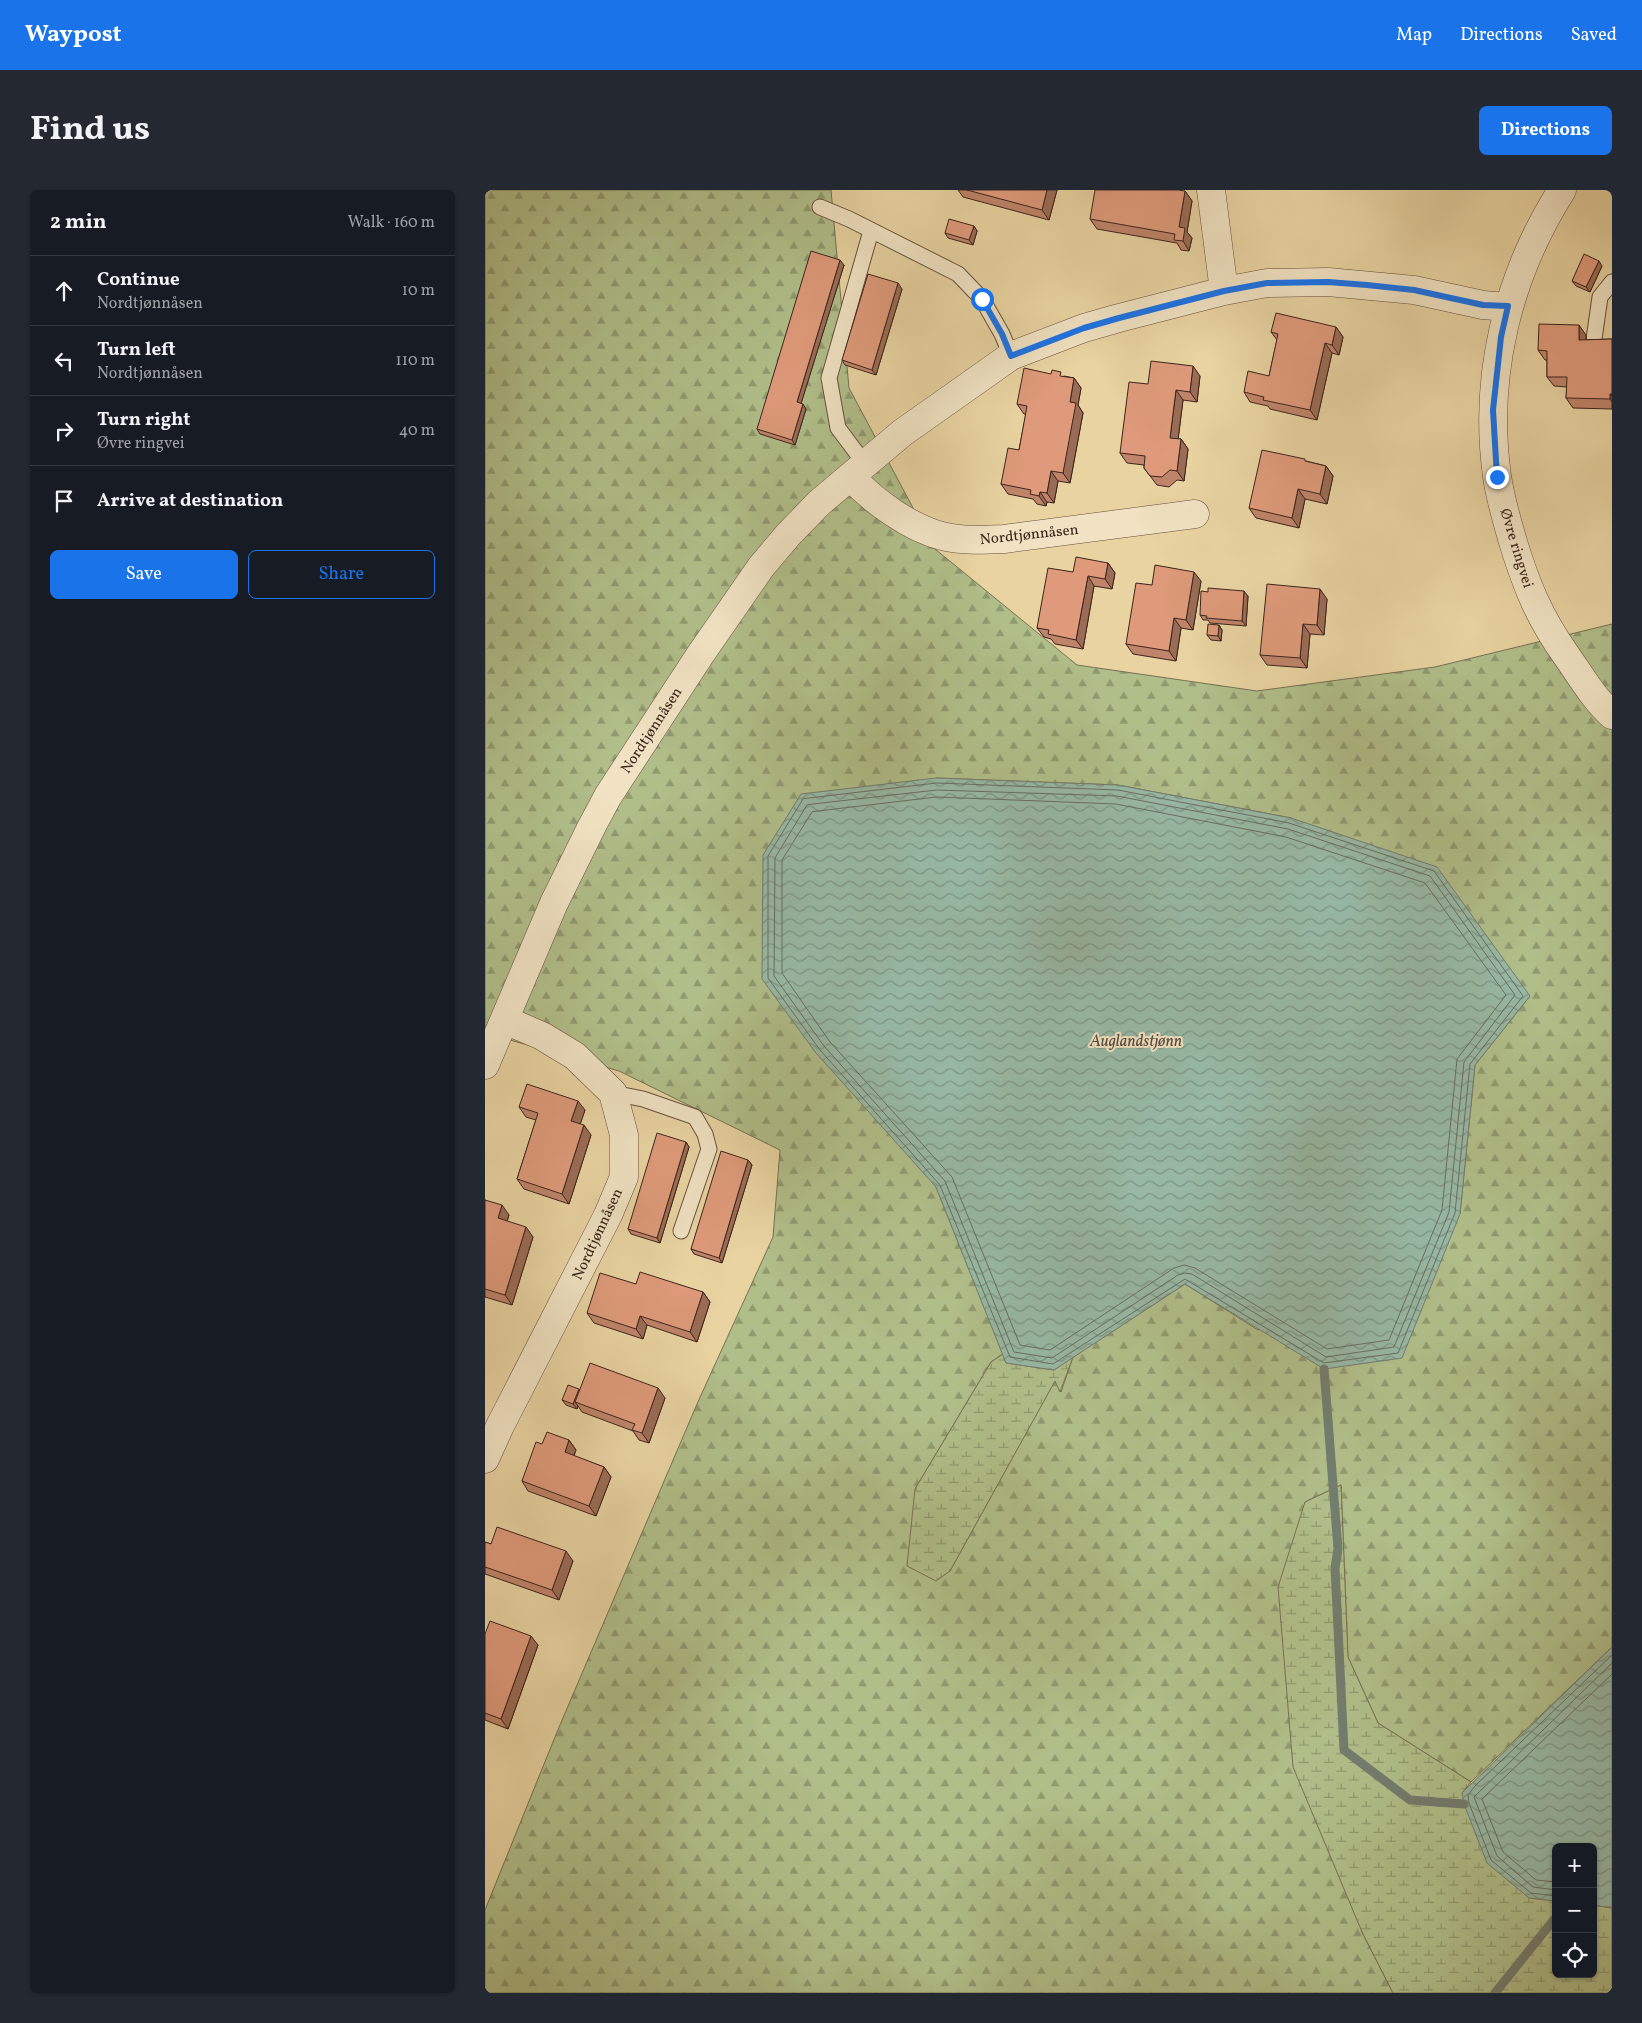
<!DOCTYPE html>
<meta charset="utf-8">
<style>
body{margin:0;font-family:Vollkorn,serif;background:#242831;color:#f1f3f6}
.controls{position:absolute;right:15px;bottom:15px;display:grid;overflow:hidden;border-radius:8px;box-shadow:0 1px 4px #0004}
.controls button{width:45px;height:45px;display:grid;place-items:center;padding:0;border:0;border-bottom:1px solid #363941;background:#171b24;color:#f1f3f6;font:25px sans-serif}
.stop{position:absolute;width:15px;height:15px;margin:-11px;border:4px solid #1a73e8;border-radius:50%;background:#fff}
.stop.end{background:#1a73e8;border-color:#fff;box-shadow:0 1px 5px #0008}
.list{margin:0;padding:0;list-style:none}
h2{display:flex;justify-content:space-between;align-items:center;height:65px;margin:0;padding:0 20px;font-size:21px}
h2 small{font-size:16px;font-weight:400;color:#9ea1a6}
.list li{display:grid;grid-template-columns:32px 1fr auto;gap:15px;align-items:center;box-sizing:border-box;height:70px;padding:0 20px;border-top:1px solid #363941}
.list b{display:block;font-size:19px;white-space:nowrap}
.list p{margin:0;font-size:16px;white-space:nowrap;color:#9ea1a6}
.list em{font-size:16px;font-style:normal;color:#9ea1a6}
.actions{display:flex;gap:10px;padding:15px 20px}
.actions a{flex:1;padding:11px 0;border:1px solid #1a73e8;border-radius:8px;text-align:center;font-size:18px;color:#1a73e8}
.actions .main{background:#1a73e8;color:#fff}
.icon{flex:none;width:28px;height:28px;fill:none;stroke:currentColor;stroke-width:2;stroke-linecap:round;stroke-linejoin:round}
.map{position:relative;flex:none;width:1127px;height:1803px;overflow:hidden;border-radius:8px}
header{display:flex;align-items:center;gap:30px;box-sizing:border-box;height:70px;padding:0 25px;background:#1a73e8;color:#fff}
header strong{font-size:24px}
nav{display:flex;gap:28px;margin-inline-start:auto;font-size:18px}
.intro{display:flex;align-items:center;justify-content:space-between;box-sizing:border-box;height:120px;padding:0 30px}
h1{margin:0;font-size:35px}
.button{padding:12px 22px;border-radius:8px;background:#1a73e8;color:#fff;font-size:18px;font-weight:700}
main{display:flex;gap:30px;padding:0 30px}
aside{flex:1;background:#171b24;border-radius:8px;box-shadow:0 1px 4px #0004}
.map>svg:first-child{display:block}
</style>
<header>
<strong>Waypost</strong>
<nav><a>Map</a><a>Directions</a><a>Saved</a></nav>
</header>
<div class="intro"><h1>Find us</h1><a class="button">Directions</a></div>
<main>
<aside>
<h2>2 min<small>Walk · 160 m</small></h2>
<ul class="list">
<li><svg class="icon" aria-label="ahead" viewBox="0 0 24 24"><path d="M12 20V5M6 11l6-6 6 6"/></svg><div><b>Continue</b><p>Nordtjønnåsen</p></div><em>10 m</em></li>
<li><svg class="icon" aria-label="left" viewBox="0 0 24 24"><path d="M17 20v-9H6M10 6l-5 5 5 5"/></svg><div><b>Turn left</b><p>Nordtjønnåsen</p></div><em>110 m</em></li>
<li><svg class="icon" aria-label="right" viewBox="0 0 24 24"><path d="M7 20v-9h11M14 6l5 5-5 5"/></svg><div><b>Turn right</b><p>Øvre ringvei</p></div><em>40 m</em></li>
<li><svg class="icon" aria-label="arrive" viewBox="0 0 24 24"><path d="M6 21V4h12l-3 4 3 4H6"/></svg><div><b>Arrive at destination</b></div></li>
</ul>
<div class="actions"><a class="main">Save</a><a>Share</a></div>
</aside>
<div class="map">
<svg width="1127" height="1803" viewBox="0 0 1127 1803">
<defs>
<pattern id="forest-firs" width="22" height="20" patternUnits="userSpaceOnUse" patternTransform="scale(1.25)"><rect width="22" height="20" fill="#b0be89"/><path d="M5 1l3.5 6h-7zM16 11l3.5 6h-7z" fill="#909a6f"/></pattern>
<pattern id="wetland-marsh" width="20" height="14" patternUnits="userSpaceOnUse" patternTransform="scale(1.25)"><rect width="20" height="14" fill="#b0be89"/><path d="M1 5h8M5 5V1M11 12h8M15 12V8" fill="none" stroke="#909a6f"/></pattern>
<pattern id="water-waves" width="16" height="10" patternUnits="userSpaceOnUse" patternTransform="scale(1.25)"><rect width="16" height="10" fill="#97b8a4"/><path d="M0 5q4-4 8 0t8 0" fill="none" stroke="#7c9585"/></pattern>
</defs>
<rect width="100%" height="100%" fill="#e8d3a1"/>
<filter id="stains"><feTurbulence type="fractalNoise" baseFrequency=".004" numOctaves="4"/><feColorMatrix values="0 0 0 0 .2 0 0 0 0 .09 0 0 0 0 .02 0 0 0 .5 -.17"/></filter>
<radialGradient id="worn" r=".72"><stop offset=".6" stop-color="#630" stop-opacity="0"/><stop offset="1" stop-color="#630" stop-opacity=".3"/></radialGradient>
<!-- forest -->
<path fill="url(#forest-firs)" stroke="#767252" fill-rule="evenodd" d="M 0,0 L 346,0 L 364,198 L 450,359 L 592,475 L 772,501 L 950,477 L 1127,434 L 1127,1457 L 986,1592 L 893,1533 L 863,1467 L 856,1295 L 820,1312 L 877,1742 L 908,1803 L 0,1803 L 0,1720 L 72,1542 L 212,1214 L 288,1047 L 295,960 L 134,881 L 4,844 L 0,850 ZM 451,588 L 633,595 L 806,628 L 1045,806 L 990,875 L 975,1024 L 773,1140 L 700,1094 L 588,1167 L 576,1202 L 570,1190 L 465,1381 L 430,1299 L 506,1172 L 518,1164 L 451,997 Z"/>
<!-- wetland -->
<path fill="url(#wetland-marsh)" stroke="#767252" d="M 518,1164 L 521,1173 L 569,1180 L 588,1167 L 575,1202 L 570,1191 L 465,1381 L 451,1391 L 422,1376 L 430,1299 L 506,1172 Z
M 856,1295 L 863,1467 L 893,1533 L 986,1592 L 977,1603 L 1044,1708 L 1071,1711 L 1071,1784 L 1108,1784 L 1108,1715 L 1127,1718 L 1127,1803 L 908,1803 L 877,1742 L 808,1577 L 793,1397 L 820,1312 Z"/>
<!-- water -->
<path fill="url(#water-waves)" stroke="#737d6e" d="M 451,588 L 633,595 L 806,628 L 952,677 L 1045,806 L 990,875 L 975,1024 L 917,1168 L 839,1179 L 700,1094 L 569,1180 L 521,1173 L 451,997 L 331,863 L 277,789 L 278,665 L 316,604 Z
M 1127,1457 L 1127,1718 L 1108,1715 L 1108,1657 L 1071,1657 L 1071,1711 L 1044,1708 L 1002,1673 L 979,1614 L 977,1603 Z"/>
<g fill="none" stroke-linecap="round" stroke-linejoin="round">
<!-- shore -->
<path stroke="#6a6e60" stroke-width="1" d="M 452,593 L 633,600 L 804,633 L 949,681 L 1038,806 L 985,874 L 970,1023 L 913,1163 L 839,1173 L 700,1089 L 568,1174 L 525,1167 L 455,995 L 335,860 L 283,788 L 283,666 L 318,609 Z
M 452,600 L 632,606 L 803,639 L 945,686 L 1030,805 L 979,872 L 964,1022 L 909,1157 L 841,1167 L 707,1084 L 700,1083 L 693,1085 L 567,1168 L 529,1162 L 460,991 L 339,856 L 289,786 L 290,668 L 322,615 Z
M 452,607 L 631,614 L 801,647 L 940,693 L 1021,805 L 972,869 L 957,1020 L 904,1150 L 842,1159 L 710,1078 L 699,1075 L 689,1078 L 565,1160 L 535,1155 L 467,987 L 345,852 L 297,783 L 297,670 L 327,622 Z
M 1071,1692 L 1051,1690 L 1018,1662 L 997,1609 L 1127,1484
M 1071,1700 L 1048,1697 L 1012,1666 L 989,1607 L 1127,1473
M 1071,1706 L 1046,1703 L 1006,1670 L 984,1613 L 983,1605 L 990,1596 L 1127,1465"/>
<!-- stream -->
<path stroke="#737d6e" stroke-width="9" d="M 839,1179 L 853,1359 L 850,1378 L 859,1560 L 925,1610 L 979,1614
M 1010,1803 L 1071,1727"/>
<defs>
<path id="service" d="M 335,17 L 364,29 L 473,84 L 497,109 L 517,144 L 526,166
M 1109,149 L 1115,107 L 1127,92
M 380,274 L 353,238 L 344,188 L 386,41
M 128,903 L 158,909 L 210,927 L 220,944 L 224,959 L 196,1041"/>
<path id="minor" d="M 726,0 L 739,101
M 366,287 C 388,311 425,338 457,346 C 477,351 499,350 519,349 L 710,324
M 0,875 L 69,713 L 107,636 L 123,606 L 215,465 L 276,377 L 303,345 L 334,313 L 417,243 L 526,166 L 599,138 L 634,128 L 739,101 L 782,93 L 843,92 L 929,100 L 998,115 L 1023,117
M 0,1269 L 15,1236 L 123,1025 L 139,987 L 139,945 L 128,903 L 90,866 L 57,846 L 20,830"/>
<path id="tertiary" d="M 1077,0 C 1023,85 998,185 1012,286 C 1015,308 1022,331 1028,352 C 1042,397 1054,427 1081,465 C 1095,485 1109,509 1127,525"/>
</defs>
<!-- service casing -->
<use href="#service" stroke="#67503d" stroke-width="17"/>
<!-- minor casing -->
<use href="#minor" stroke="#67503d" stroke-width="29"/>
<!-- tertiary casing -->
<use href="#tertiary" stroke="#67503d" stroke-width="29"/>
<!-- service -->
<use href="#service" stroke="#f0e2c2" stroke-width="15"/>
<!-- minor -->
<use href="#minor" stroke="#f0e2c2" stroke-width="28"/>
<!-- tertiary -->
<use href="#tertiary" stroke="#f0e2c2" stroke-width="28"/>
</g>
<!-- wall -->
<path fill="#bf8469" stroke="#3c251c" d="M 473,0 L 572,0 L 564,30 L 478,7 Z
M 700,1 L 707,11 L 702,42 L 707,48 L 704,61 L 696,60 L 692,53 L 612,39 L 605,29 Z
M 489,36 L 492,41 L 488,55 L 463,48 L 460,43 Z
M 359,75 L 316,213 L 321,219 L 310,255 L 275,244 L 272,239 Z
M 1117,76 L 1105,102 L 1091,96 L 1087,91 Z
M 417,99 L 391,185 L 360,175 L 357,170 Z
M 851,137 L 858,147 L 854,165 L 847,163 L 832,230 L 785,219 L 783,216 L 765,212 L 759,202 L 784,186 L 792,150 L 786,142 Z
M 1101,145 L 1101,150 L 1127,149 L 1127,219 L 1088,218 L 1081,208 L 1082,197 L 1069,196 L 1062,187 L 1062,170 L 1060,170 L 1053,160 Z
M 579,186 L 589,188 L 596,198 L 593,215 L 598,223 L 585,293 L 573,291 L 569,313 L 562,312 L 561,316 L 552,314 L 548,309 L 523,304 L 516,294 L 534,260 L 541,224 L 539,224 L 532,214 Z
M 715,186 L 712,212 L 698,210 L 693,249 L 696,249 L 703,259 L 699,291 L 692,290 L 684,297 L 672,295 L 659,278 L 659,275 L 642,273 L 635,263 L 663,194 Z
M 821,271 L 841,276 L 848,286 L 842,314 L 820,309 L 814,338 L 771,328 L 764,318 Z
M 623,373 L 630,383 L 627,399 L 609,396 L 598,459 L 570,454 L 566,449 L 559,447 L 552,438 L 588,382 Z
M 716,391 L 708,440 L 696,438 L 691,471 L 648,464 L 641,454 L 667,395 Z
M 763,406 L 761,436 L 725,433 L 723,430 L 718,430 L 715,425 Z
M 842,409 L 839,445 L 825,444 L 822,478 L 782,475 L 775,465 Z
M 734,435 L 737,440 L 736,451 L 726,450 L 722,445 Z
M 34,917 L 100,920 L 95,934 L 106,945 L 84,1014 L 39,999 L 32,989 L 51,930 L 41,927 Z
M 201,952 L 204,957 L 175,1053 L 146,1044 L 143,1039 Z
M 263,970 L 267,975 L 237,1073 L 209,1064 L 206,1059 Z
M 0,1010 L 24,1025 L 22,1031 L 48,1047 L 27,1115 L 0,1107 Z
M 151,1094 L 218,1102 L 225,1112 L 212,1152 L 162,1135 L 158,1149 L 109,1133 L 102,1123 Z
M 94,1199 L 95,1200 L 180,1208 L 164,1253 L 154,1250 L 148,1241 L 97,1222 L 93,1216 L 92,1219 L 81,1215 L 77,1210 Z
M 84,1250 L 91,1260 L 89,1266 L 119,1277 L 126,1287 L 111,1326 L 43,1301 L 37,1291 L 57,1254 Z
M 0,1352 L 6,1354 L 88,1371 L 74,1410 L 0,1384 Z
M 0,1444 L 53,1455 L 23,1539 L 0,1530 Z"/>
<!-- shaded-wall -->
<path fill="#9b6c55" stroke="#3c251c" d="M 562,0 L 572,0 L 564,30 L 557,20 Z
M 700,1 L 707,11 L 702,42 L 707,48 L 704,61 L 698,51 L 694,37 Z
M 489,36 L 492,41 L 488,55 L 484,50 Z
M 355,70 L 359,75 L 315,217 L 312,212 Z
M 1114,71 L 1117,76 L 1105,102 L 1101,97 Z
M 413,93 L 417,99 L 391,185 L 387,180 Z
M 1094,135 L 1101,145 L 1101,160 L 1094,150 Z
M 851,137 L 858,147 L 854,165 L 847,155 Z
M 840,153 L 847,163 L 832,230 L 825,220 Z
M 708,176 L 715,186 L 712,212 L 705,202 Z
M 589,188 L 596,198 L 593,215 L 598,223 L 585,293 L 578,283 L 585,212 Z
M 691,200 L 698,210 L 692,258 L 685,248 Z
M 1125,204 L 1127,206 L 1127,212 L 1125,209 Z
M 318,214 L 321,219 L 310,255 L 307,250 Z
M 696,249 L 703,259 L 699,291 L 692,281 Z
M 841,276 L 848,286 L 842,314 L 835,304 Z
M 566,281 L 573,291 L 569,313 L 562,303 Z
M 813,299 L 820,309 L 814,338 L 807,328 Z
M 555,302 L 562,312 L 561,316 L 554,306 Z
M 623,373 L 630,383 L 627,399 L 620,389 Z
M 709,382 L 716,391 L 708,440 L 701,430 Z
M 603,386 L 609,396 L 598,459 L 591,450 Z
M 835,399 L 842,409 L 839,445 L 832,435 Z
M 759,401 L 763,406 L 761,436 L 757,431 Z
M 689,428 L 696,438 L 691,471 L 684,461 Z
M 818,434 L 825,444 L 822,478 L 815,468 Z
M 734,435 L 737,440 L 736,451 L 733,446 Z
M 93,911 L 100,920 L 93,941 L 86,931 Z
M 99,935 L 106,945 L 84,1014 L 77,1004 Z
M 201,952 L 204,957 L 175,1053 L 172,1048 Z
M 263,970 L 267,975 L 237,1073 L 234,1068 Z
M 17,1015 L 24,1025 L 20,1038 L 13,1028 Z
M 41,1037 L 48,1047 L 27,1115 L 20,1105 Z
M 218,1102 L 225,1112 L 212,1152 L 205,1142 Z
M 155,1126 L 162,1135 L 158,1149 L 151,1139 Z
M 173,1198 L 180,1208 L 164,1253 L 157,1243 Z
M 94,1199 L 98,1204 L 90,1212 L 93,1216 L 92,1219 L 88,1214 Z
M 84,1250 L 91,1260 L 86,1272 L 80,1262 Z
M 119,1277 L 126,1287 L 111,1326 L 104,1316 Z
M 81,1361 L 88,1371 L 74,1410 L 67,1400 Z
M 46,1446 L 53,1455 L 23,1539 L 16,1529 Z"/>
<!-- building -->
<path fill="#de9a7a" stroke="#3c251c" d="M 482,0 L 562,0 L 557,20 Z
M 610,0 L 693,0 L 700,1 L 694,37 L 700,38 L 698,51 L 689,50 L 690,44 L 605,29 Z
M 464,29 L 489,36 L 484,50 L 460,43 Z
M 326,61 L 355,70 L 312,212 L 318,214 L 307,250 L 272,239 Z
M 1099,64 L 1114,71 L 1101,97 L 1087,91 Z
M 383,84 L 413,93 L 387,180 L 357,170 Z
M 791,123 L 851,137 L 847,155 L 840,153 L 825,220 L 778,210 L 779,207 L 759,202 L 763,181 L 784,186 L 793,144 L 786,142 Z
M 1054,134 L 1094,135 L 1094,150 L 1127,149 L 1127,204 L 1125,204 L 1125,209 L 1081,208 L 1082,187 L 1062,187 L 1062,161 L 1053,160 Z
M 666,171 L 708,176 L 705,202 L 691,200 L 685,248 L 696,249 L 692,281 L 685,280 L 677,287 L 665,286 L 659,278 L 660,266 L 635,263 L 644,192 L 663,194 Z
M 539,178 L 566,184 L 567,180 L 576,182 L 575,186 L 589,188 L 585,212 L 591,213 L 578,283 L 566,281 L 562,303 L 555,302 L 554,306 L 545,304 L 546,300 L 516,294 L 523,258 L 534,260 L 542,216 L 532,214 Z
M 777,260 L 820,269 L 820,271 L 841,276 L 835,304 L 813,299 L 807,328 L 764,318 Z
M 591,367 L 623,373 L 620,389 L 603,386 L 591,450 L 563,444 L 564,440 L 552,438 L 563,378 L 588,382 Z
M 670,375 L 709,382 L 701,430 L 689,428 L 684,461 L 641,454 L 651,393 L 667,395 Z
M 782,394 L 835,399 L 832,435 L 818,434 L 815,468 L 775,465 Z
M 723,398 L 759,401 L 757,431 L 721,428 L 722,426 L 715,425 L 716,401 L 723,402 Z
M 723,434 L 734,435 L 733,446 L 722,445 Z
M 42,894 L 93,911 L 86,931 L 99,935 L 77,1004 L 32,989 L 53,923 L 34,917 Z
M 172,943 L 201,952 L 172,1048 L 143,1039 Z
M 236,961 L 263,970 L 234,1068 L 206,1059 Z
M 0,1010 L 17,1015 L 13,1028 L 41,1037 L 20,1105 L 0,1099 Z
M 155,1082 L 218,1102 L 205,1142 L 155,1126 L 151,1139 L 102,1123 L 115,1083 L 151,1094 Z
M 105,1173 L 173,1198 L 157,1243 L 147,1240 L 150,1234 L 90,1212 Z
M 83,1195 L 94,1199 L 88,1214 L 77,1210 Z
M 62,1242 L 84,1250 L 80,1262 L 119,1277 L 104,1316 L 37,1291 L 51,1252 L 57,1254 Z
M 12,1337 L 81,1361 L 67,1400 L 0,1377 L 0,1352 L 6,1354 Z
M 5,1431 L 46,1446 L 16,1529 L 0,1523 L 0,1444 Z"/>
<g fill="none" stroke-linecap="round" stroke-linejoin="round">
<!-- route -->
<path stroke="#1a73e8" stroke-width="6" d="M 497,109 L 517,144 L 526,166 L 599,138 L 634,128 L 739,101 L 782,93 L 843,92 L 882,95 L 929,100 L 998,115 L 1023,116 L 1016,147 L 1008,220 L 1012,287"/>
</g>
<g text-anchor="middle" stroke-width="4" stroke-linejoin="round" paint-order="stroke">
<!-- street labels -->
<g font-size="15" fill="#3c251c" stroke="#f0e2c2">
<text transform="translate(544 344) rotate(-6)" y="5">Nordtjønnåsen</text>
<text transform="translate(1032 358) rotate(73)" y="5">Øvre ringvei</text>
<text transform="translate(166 540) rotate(-57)" y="5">Nordtjønnåsen</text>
<text transform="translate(112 1044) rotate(-65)" y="5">Nordtjønnåsen</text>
</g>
<!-- water labels -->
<g font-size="16" font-style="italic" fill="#534a3e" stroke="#f0e2c2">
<text x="651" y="856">Auglandstjønn</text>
</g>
</g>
<rect width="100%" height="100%" filter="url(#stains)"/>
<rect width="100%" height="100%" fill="url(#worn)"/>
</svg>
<div class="controls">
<button>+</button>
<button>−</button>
<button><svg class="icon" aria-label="locate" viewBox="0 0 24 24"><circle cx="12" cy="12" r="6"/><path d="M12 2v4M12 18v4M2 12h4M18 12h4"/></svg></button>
</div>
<div class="stop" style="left:497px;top:109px"></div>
<div class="stop end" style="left:1012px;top:287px"></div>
</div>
</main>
